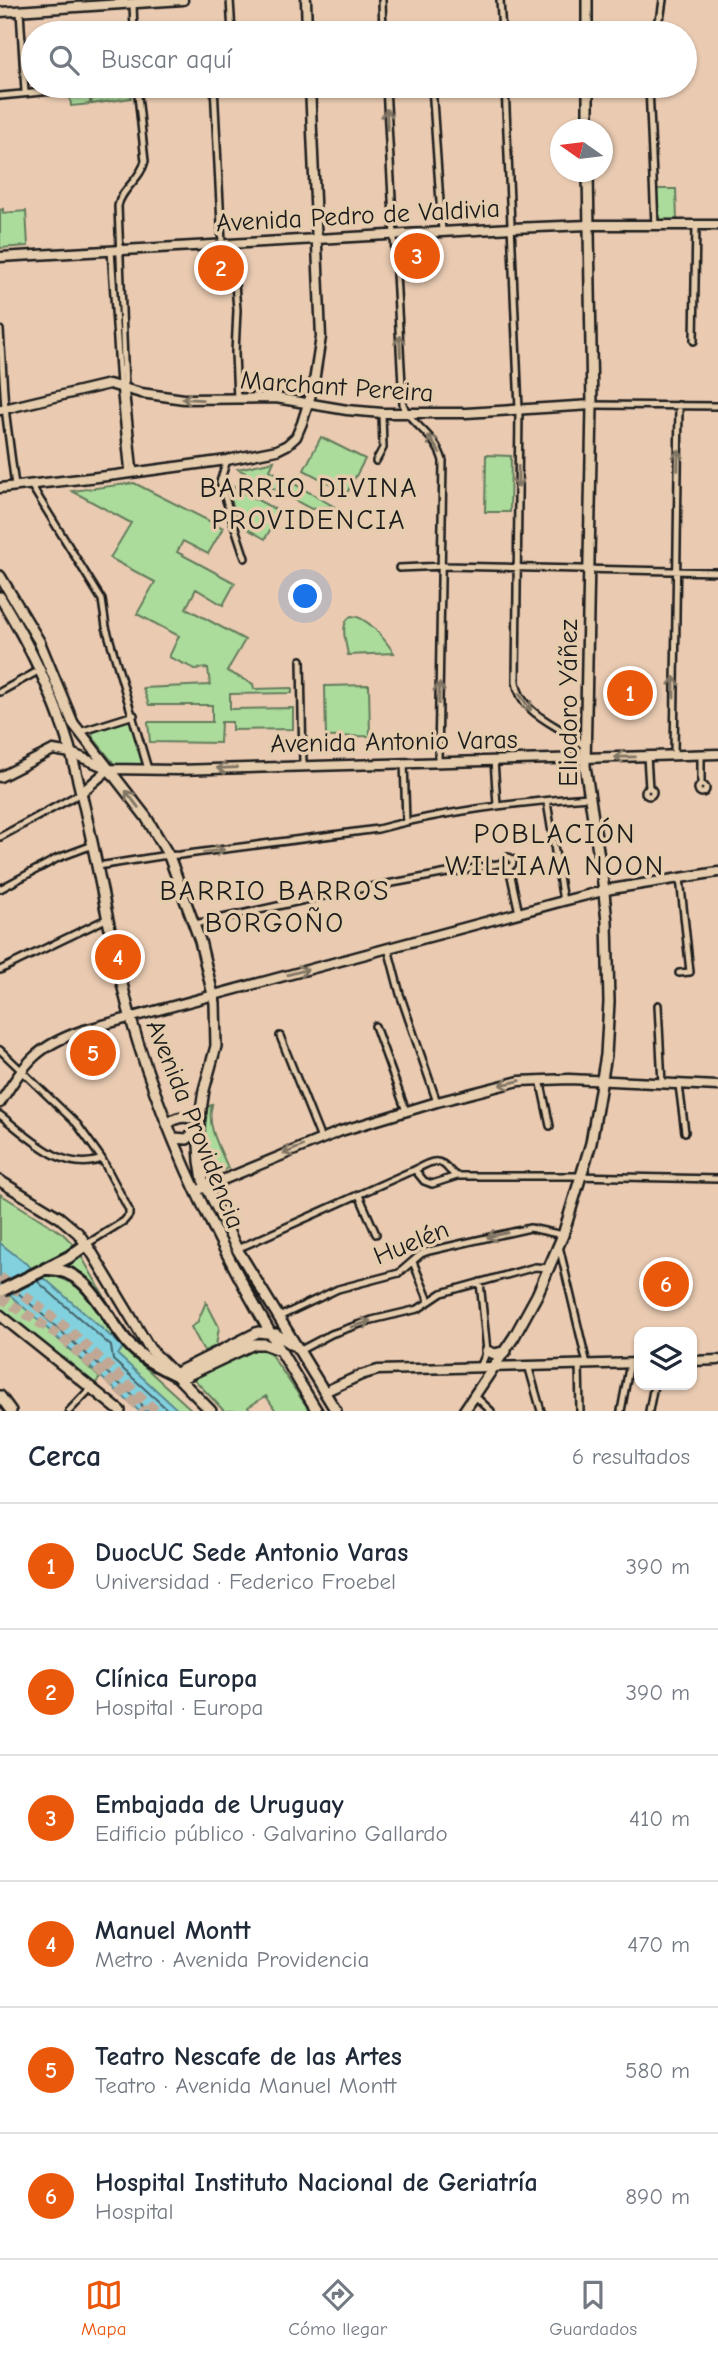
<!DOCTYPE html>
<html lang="es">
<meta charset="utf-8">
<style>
body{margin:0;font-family:"Comic Neue",sans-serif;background:#f2f2f3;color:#1f2937}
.controls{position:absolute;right:21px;bottom:21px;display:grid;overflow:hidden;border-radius:14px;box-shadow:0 2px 5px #0004}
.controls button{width:63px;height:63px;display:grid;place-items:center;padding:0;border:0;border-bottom:2px solid #e0e1e3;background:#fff;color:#1f2937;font:35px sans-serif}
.compass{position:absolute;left:550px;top:119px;width:63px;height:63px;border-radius:50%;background:#fff;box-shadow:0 2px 5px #0004;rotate:284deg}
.you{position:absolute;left:306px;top:597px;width:24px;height:24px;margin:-18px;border:5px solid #fff;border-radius:50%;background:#1a73e8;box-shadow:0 0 0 10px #1a73e833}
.badge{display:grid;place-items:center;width:46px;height:46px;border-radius:50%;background:#ea580c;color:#fff;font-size:23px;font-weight:700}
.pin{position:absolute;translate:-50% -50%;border:4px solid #fff;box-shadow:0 2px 7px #0006}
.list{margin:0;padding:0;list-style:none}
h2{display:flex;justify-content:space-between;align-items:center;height:91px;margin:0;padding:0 28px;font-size:30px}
h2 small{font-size:23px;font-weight:400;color:#747a83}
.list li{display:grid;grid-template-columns:46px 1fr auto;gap:21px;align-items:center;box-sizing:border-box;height:126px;padding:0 28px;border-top:2px solid #e0e1e3}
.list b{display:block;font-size:26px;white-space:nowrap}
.list p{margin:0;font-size:23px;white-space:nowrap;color:#747a83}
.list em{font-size:23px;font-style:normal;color:#747a83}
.icon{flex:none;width:38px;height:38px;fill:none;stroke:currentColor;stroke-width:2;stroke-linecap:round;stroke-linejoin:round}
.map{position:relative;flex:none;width:718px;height:1411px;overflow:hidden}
.search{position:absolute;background:#fff;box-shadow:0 2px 5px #0004;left:21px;right:21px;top:21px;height:77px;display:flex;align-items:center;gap:18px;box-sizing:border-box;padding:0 24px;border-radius:38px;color:#747a83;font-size:26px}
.sheet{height:847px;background:#fff}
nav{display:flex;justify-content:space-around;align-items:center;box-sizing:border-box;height:98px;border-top:2px solid #e0e1e3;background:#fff;font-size:19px;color:#747a83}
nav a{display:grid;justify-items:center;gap:4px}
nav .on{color:#ea580c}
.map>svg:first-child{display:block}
</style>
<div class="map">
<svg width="718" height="1411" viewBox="0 0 718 1411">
<rect width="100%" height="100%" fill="#eacbb2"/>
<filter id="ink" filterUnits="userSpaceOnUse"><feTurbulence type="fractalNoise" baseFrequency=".0143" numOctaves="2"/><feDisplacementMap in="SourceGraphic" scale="14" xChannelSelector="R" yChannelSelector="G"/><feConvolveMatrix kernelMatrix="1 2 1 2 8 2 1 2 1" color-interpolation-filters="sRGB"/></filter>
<g filter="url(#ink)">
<!-- green -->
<path fill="#acdc9c" stroke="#647c5c" stroke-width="2" d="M 130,88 L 131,98 L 92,104 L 90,94 L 90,104 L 71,106 L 70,95 Z
M 655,189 L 676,189 L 677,221 L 656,222 Z
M 3,209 L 3,213 L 26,211 L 28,246 L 0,248 L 0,210 Z
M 321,437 L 365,459 L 347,493 L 304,470 Z
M 486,455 L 511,456 L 510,512 L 485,512 Z
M 274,461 L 270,470 L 333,506 L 311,509 L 238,469 Z
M 134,483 L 223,528 L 208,554 L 183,541 L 177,552 L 235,583 L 223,605 L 196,589 L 186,608 L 245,640 L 227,671 L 253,684 L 254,689 L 292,688 L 292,693 L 230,694 L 230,709 L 293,708 L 293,729 L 232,730 L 232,722 L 221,722 L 220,743 L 150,742 L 148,722 L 212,722 L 212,705 L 149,705 L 143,688 L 210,685 L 208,668 L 195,669 L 169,657 L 179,636 L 137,614 L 155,582 L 110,558 L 131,523 L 72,491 Z
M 226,483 L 280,512 L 265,539 L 239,524 Z
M 351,616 C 368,616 385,640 394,653 L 348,655 C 346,642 339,624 351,616 Z
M 369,685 L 370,736 L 326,737 L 325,686 Z
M 129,720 L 133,721 L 143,761 L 141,766 L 115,765 L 92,736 L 93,732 Z
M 212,1105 C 206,1126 220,1148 228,1168 L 212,1175 C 204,1151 204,1132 207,1107 Z
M 0,1194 L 62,1233 L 76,1247 L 127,1336 L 123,1347 L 193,1411 L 141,1411 L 54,1335 L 100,1378 L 94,1385 L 0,1312 L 0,1299 L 10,1296 L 0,1287 Z
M 206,1302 L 219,1327 L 216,1346 L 204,1351 L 191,1327 L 197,1323 Z
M 251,1346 L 267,1349 L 310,1411 L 276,1411 L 266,1396 L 248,1407 L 250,1411 L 224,1411 L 194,1379 L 194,1375 Z"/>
<!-- water -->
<path fill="#82d1df" stroke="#598991" stroke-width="2" d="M 0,1243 L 43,1277 L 123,1347 L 118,1355 L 179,1411 L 139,1411 L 0,1286 Z"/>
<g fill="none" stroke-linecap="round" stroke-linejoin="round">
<!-- shore -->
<path stroke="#45646a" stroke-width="2" d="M 37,1281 L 111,1346 L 113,1360 L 169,1411
M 16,1291 L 141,1403 L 143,1411"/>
<!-- highway-tunnel -->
<path stroke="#c1a894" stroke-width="10" stroke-dasharray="10 5" stroke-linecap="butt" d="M 0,1277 L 70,1331 L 156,1411
M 0,1297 L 60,1336 L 144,1411"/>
<defs>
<path id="street" d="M 230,0 L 232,33
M 382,0 L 383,33
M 500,0 L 502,33
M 133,3 L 134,33
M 20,11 L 25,92
M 651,33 L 661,14 L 663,0
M 214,86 L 222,244
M 386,86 L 403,404 C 408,423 436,434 443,461 L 438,762
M 432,86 L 442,231
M 505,86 L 519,409 L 516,682 C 522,718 561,724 585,747
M 649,86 L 655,225
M 0,96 L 106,86
M 232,244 L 237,310 L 235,353 L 237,399
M 111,250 L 120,385 L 129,474
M 0,330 L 5,408 L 15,486
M 694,341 L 696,225
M 592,405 L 718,406
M 227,460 L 220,482 L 245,558
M 376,461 L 383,448 L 382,413
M 134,473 L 125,387 L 118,206 C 121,189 141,179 145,161 L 137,86
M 31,485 L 102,600 L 106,627 L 148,769
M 399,568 L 444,566 L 718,572
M 301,660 L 303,765
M 0,692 L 40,670
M 80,732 L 134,715
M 701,754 L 701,785
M 674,755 L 679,405
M 647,756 L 649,788
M 494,760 L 497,805
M 404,762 L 406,821
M698 789a4 4 0 1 1 8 0a4 4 0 1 1-8 0Z
M645 792a4 4 0 1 1 8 0a4 4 0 1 1-8 0Z
M 547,802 L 563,901
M 0,837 L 81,793
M503 862a5 5 0 1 1 10 0a5 5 0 1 1-10 0Z
M 98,866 L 161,856 L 180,855 L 378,829 C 446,811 518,802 589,797
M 509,867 L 519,913
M 0,889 L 58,858 L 93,845
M 195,924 L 337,893 L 503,863
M 388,948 L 400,994 L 437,1102
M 0,970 L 108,918
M 679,973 L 690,972 L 680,878
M 658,1005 L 662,1084
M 375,1026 L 406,1111
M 280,1036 L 321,1139
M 0,1050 L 77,1124 L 102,1159 L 129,1210 L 129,1215 L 124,1221 L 87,1244
M 540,1079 L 550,1126
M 679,1085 L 685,1132
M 0,1115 C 29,1137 63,1174 102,1159
M 415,1170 L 424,1181 L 432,1184 L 457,1176 L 573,1176 L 718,1179
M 359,1195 L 376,1234
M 559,1246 L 587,1364
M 237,1249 L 409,1172 C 420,1169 432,1157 443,1164 C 449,1168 450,1173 457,1176
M 413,1262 L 429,1301
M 480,1282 L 487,1351 L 481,1365
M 279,1317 L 338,1289 L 399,1273 L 421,1254 L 429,1251 L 530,1228 L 563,1235
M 299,1351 L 331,1334 L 372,1320 L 418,1309 L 442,1293 L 535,1267 L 549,1268
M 579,1364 L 580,1411
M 528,1365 L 541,1411
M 475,1396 L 491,1411
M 69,1411 L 92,1387
M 621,1411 L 630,1363
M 649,1411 L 654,1385"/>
<path id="secondary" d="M 306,0 L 307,33
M 0,12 L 183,0
M 0,257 L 512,228 L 589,225 L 718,225
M 0,410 L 109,384 L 141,393 L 184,399 L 276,398 L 347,410 L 382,413 L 466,413 L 592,405
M 0,488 L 116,475 L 227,460 L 277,450 L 287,445 L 296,437 L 302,423 L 313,388 L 321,337 L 310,86
M 0,777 L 53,750 L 71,753 L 109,769
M 81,793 L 109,769 L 177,770 L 718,754
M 0,1103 C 26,1062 36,1046 84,1030 L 563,901 L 611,889 L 718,872
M 196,1191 L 341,1131 L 437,1102 L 519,1081 L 569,1079 L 718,1086
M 692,1361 L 718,1360
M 324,1392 L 361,1375 L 378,1370 L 639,1363"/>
<path id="primary" d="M 587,0 L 587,33
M 588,86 L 588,130
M 0,576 L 39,641 L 73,723 L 146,817 L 169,856 L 200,941 L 215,1003 L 216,1046 L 204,1090 L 198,1130 L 200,1161 L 203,1180 L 237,1249 L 336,1411
M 0,597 C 29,644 53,693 69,746 C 95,836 106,929 131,1019 C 171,1159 241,1288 317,1411
M 169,1123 C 178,1116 188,1115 199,1122
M 174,1138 L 187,1139 L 198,1130
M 0,1181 L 59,1217 L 78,1233 L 91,1251 L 150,1349 L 211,1411
M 0,1315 L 120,1411
M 487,1351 L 495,1354 L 506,1351
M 174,1374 L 258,1332 L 276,1334 L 293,1345
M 180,1379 L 254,1344 L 264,1344 L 280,1350
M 0,1396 L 11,1411
M 464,1411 L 514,1337 L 537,1295 L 563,1235 L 591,1143 L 606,1055 L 609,1002 L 607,922 L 603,883 L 585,766 L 592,405 L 588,172"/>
<path id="highway" d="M 47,1268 L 69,1257 L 87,1244
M 45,1269 C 89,1266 104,1317 129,1344 C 141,1358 158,1366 174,1374"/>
</defs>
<!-- street casing -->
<use href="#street" stroke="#1c1c1c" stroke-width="10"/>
<!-- secondary casing -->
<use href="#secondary" stroke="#1c1c1c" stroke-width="13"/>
<!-- primary casing -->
<use href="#primary" stroke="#1c1c1c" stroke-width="14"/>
<!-- highway casing -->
<use href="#highway" stroke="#1c1c1c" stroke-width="16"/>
<!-- street -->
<use href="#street" stroke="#e5ccad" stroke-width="5"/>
<!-- secondary -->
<use href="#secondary" stroke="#e5ccad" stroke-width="8"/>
<!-- primary -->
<use href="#primary" stroke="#e5ccad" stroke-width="9"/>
<!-- highway -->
<use href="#highway" stroke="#e5ccad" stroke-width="10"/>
<defs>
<path id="highway-bridge" d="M 3,1290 L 41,1271"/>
</defs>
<!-- highway-bridge casing -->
<use href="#highway-bridge" stroke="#1c1c1c" stroke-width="16" stroke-linecap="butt"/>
<!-- highway-bridge -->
<use href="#highway-bridge" stroke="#e5ccad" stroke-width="10"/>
</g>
<!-- one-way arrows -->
<defs><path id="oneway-shaft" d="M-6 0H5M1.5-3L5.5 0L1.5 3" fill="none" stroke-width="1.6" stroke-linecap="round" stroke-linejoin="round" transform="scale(1.75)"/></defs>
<g stroke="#807464">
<use href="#oneway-shaft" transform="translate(387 119) rotate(-92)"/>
<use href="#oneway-shaft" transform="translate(400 346) rotate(-93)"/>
<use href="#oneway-shaft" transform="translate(192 399) rotate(-177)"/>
<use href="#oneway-shaft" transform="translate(434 444) rotate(-123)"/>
<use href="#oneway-shaft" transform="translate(678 460) rotate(-89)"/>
<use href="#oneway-shaft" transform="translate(518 477) rotate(91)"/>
<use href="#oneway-shaft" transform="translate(674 687) rotate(-90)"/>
<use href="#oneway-shaft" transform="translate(439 693) rotate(-89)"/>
<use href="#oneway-shaft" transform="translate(525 702) rotate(55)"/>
<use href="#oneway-shaft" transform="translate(625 757) rotate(179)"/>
<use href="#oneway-shaft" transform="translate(227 768) rotate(178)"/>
<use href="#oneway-shaft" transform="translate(132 799) rotate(-127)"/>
<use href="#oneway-shaft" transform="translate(214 851) rotate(-7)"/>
<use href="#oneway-shaft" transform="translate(298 972) rotate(-15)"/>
<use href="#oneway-shaft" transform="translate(510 1083) rotate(167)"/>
<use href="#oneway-shaft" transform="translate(293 1150) rotate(158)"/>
<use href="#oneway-shaft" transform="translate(497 1235) rotate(167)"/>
<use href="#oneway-shaft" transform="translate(361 1324) rotate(-18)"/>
</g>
</g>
<g text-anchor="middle" stroke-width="7" stroke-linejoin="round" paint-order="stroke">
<!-- street labels -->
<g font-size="26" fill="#1c1c1c" stroke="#e5ccad">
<text transform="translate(358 215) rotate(-3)" y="9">Avenida Pedro de Valdivia</text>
<text transform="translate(337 386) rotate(4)" y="9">Marchant Pereira</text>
<text transform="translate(568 703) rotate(-90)" y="9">Eliodoro Yáñez</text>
<text transform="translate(394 741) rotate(-1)" y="9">Avenida Antonio Varas</text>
<text transform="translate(196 1124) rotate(68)" y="9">Avenida Providencia</text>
<text transform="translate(411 1242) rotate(-22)" y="9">Huelén</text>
</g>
<!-- neighbourhood labels -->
<g font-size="28" letter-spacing="2" fill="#1c1c1c" stroke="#e5ccad">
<text x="309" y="497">BARRIO DIVINA<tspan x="309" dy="32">PROVIDENCIA</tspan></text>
<text x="555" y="843">POBLACIÓN<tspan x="555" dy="32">WILLIAM NOON</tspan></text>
<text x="275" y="900">BARRIO BARROS<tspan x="275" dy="32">BORGOÑO</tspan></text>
</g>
</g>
</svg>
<div class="controls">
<button><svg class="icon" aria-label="layers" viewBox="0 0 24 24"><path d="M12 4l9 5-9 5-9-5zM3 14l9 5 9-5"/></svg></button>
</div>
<svg class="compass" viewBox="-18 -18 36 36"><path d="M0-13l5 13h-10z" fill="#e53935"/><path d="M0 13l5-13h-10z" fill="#747a83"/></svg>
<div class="you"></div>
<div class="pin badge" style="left:630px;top:693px">1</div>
<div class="pin badge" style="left:221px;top:268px">2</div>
<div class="pin badge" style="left:417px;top:256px">3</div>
<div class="pin badge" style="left:118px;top:957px">4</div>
<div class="pin badge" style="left:93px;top:1053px">5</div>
<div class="pin badge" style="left:666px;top:1284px">6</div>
<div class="search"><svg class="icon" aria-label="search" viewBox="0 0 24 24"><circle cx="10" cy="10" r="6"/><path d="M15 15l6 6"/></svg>Buscar aquí</div>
</div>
<section class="sheet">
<h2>Cerca<small>6 resultados</small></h2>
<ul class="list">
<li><span class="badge">1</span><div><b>DuocUC Sede Antonio Varas</b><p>Universidad · Federico Froebel</p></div><em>390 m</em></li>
<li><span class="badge">2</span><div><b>Clínica Europa</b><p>Hospital · Europa</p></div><em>390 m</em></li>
<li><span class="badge">3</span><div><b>Embajada de Uruguay</b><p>Edificio público · Galvarino Gallardo</p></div><em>410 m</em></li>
<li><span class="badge">4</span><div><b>Manuel Montt</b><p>Metro · Avenida Providencia</p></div><em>470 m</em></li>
<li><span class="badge">5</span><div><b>Teatro Nescafe de las Artes</b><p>Teatro · Avenida Manuel Montt</p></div><em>580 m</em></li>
<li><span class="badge">6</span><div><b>Hospital Instituto Nacional de Geriatría</b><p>Hospital</p></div><em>890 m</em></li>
</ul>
</section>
<nav>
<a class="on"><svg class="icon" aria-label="map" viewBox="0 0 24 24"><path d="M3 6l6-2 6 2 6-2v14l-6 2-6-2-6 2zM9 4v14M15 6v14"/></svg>Mapa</a>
<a><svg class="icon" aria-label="directions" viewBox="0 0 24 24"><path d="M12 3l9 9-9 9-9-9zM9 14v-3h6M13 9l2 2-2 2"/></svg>Cómo llegar</a>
<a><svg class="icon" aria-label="saved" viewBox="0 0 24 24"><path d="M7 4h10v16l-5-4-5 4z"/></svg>Guardados</a>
</nav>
